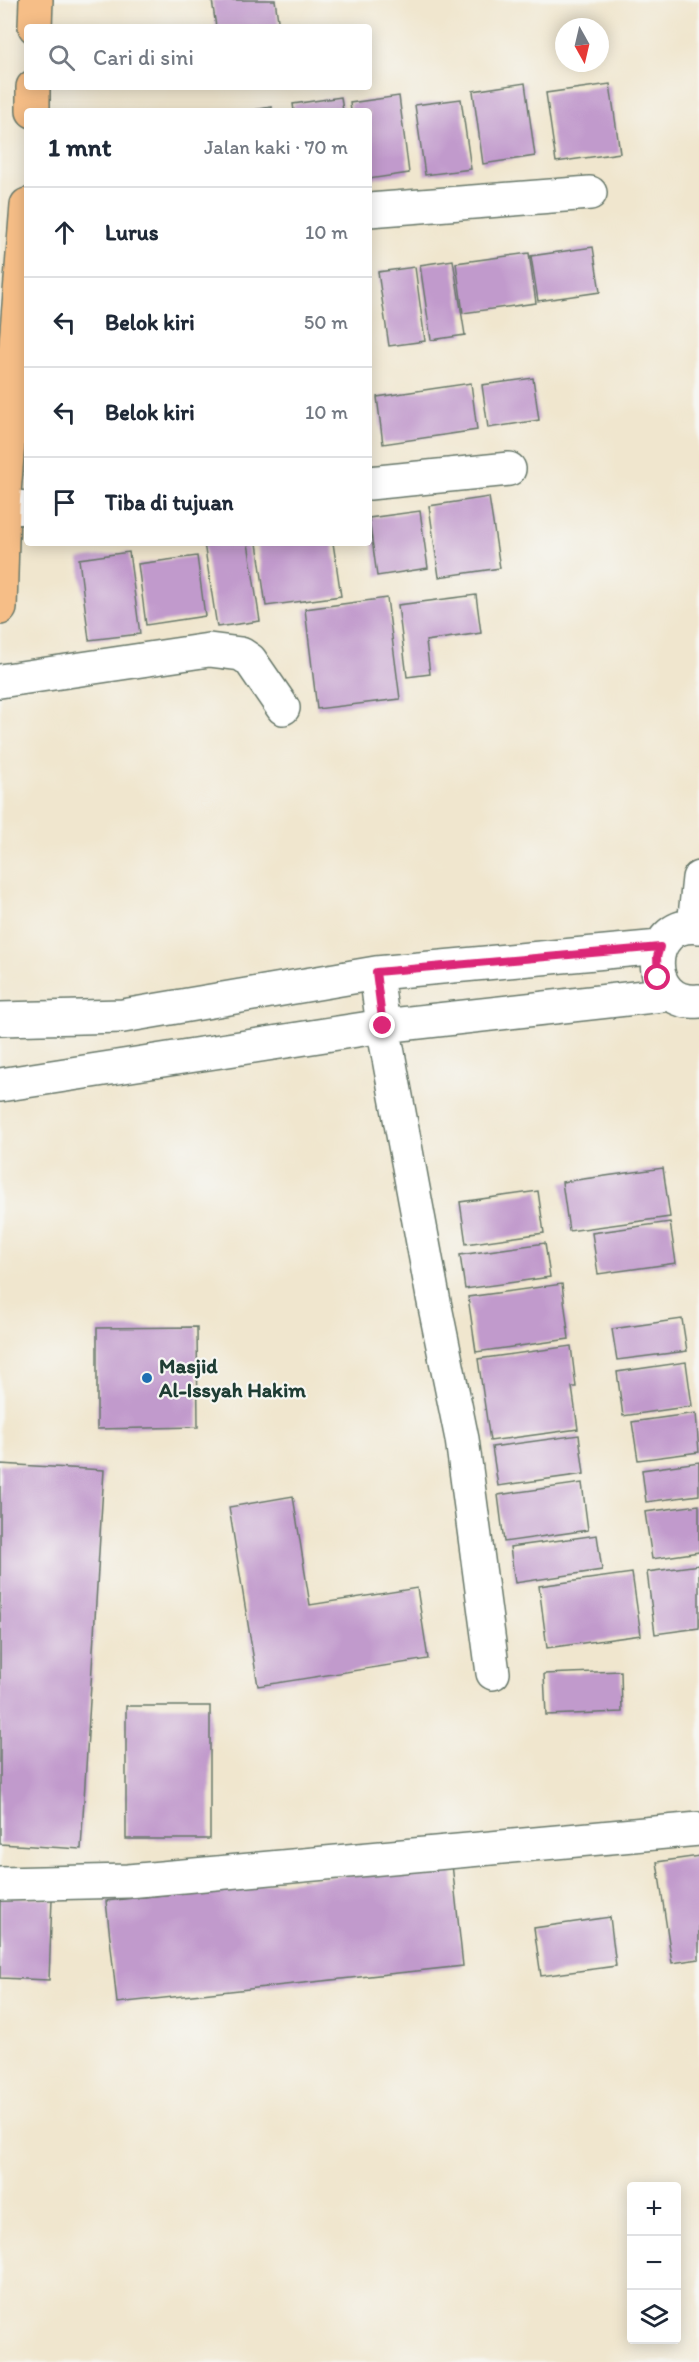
<!DOCTYPE html>
<html lang="id">
<meta charset="utf-8">
<style>
body{margin:0;font-family:Itim,sans-serif;background:#f6f6f7;color:#1f2937}
.controls{position:absolute;right:18px;bottom:18px;display:grid;overflow:hidden;border-radius:6px;box-shadow:0 3px 15px #0003}
.controls button{width:54px;height:54px;display:grid;place-items:center;padding:0;border:0;border-bottom:2px solid #e0e1e3;background:#fff;color:#1f2937;font:30px sans-serif}
.compass{position:absolute;left:555px;top:18px;width:54px;height:54px;border-radius:50%;background:#fff;box-shadow:0 3px 15px #0003;rotate:172deg}
.stop{position:absolute;width:18px;height:18px;margin:-14px;border:4px solid #db2777;border-radius:50%;background:#fff}
.stop.end{background:#db2777;border-color:#fff;box-shadow:0 2px 6px #0008}
.list{margin:0;padding:0;list-style:none}
h2{display:flex;justify-content:space-between;align-items:center;height:78px;margin:0;padding:0 24px;font-size:26px}
h2 small{font-size:20px;font-weight:400;color:#747a83}
.list li{display:grid;grid-template-columns:39px 1fr auto;gap:18px;align-items:center;box-sizing:border-box;height:90px;padding:0 24px;border-top:2px solid #e0e1e3}
.list b{display:block;font-size:22px;white-space:nowrap}
.list em{font-size:20px;font-style:normal;color:#747a83}
.icon{flex:none;width:33px;height:33px;fill:none;stroke:currentColor;stroke-width:2;stroke-linecap:round;stroke-linejoin:round}
.map{position:relative;flex:none;width:699px;height:2362px;overflow:hidden}
.search{position:absolute;background:#fff;box-shadow:0 3px 15px #0003;left:24px;top:24px;width:348px;height:66px;display:flex;align-items:center;gap:15px;box-sizing:border-box;padding:0 21px;border-radius:6px;color:#747a83;font-size:22px}
.panel{position:absolute;background:#fff;box-shadow:0 3px 15px #0003;left:24px;top:108px;width:348px;height:438px;border-radius:6px}
.map>svg:first-child{display:block}
</style>
<div class="map">
<svg width="699" height="2362" viewBox="0 0 699 2362">
<rect width="100%" height="100%" fill="#f6f6f2"/>
<filter id="ink" filterUnits="userSpaceOnUse"><feTurbulence type="fractalNoise" baseFrequency=".0167" numOctaves="2"/><feDisplacementMap in="SourceGraphic" scale="12" xChannelSelector="R" yChannelSelector="G"/><feConvolveMatrix kernelMatrix="1 2 1 2 8 2 1 2 1" color-interpolation-filters="sRGB"/></filter>
<filter id="wash" filterUnits="userSpaceOnUse"><feTurbulence type="fractalNoise" baseFrequency=".008" numOctaves="4" result="noise"/><feDisplacementMap in="SourceGraphic" scale="24" xChannelSelector="R" yChannelSelector="G"/><feGaussianBlur stdDeviation="1.35" result="paint"/><feColorMatrix in="noise" values="0 0 0 0 0 0 0 0 0 0 0 0 0 0 0 0 0 1.4 0 .05"/><feComposite in="paint" operator="in"/></filter>
<g filter="url(#wash)">
<rect width="100%" height="100%" fill="#f0e6ce"/>
<g id="blocks">
<!-- building -->
<path fill="#c19acc" d="M 212,0 L 275,0 L 279,27 L 216,27 Z
M 525,83 L 535,156 L 483,164 L 473,91 Z
M 610,84 L 620,153 L 556,162 L 546,93 Z
M 399,96 L 409,173 L 369,179 L 369,111 L 351,111 L 350,103 Z
M 341,97 L 343,111 L 294,111 L 293,104 Z
M 461,99 L 471,169 L 425,175 L 415,105 Z
M 272,107 L 272,111 L 254,111 L 254,110 Z
M 593,247 L 600,292 L 538,301 L 531,256 Z
M 529,253 L 536,303 L 463,313 L 456,263 Z
M 453,260 L 465,335 L 431,340 L 420,265 Z
M 415,267 L 425,341 L 389,346 L 378,272 Z
M 533,378 L 539,420 L 488,428 L 482,385 Z
M 471,383 L 477,430 L 383,444 L 377,397 Z
M 489,497 L 500,568 L 439,577 L 429,506 Z
M 420,511 L 428,568 L 377,576 L 369,518 Z
M 204,543 L 248,543 L 260,621 L 217,627 Z
M 257,543 L 333,543 L 341,596 L 266,606 Z
M 129,552 L 140,634 L 89,640 L 79,559 Z
M 197,556 L 205,616 L 146,625 L 138,564 Z
M 476,595 L 481,633 L 426,641 L 430,674 L 407,677 L 398,605 Z
M 387,598 L 400,699 L 317,709 L 305,609 Z
M 663,1168 L 670,1217 L 569,1231 L 562,1182 Z
M 538,1191 L 544,1233 L 466,1244 L 460,1202 Z
M 670,1222 L 676,1263 L 598,1274 L 592,1233 Z
M 545,1243 L 550,1277 L 465,1289 L 460,1255 Z
M 562,1284 L 569,1339 L 476,1352 L 468,1297 Z
M 682,1319 L 687,1351 L 617,1360 L 612,1329 Z
M 197,1327 L 198,1427 L 97,1429 L 97,1328 Z
M 571,1346 L 576,1387 L 572,1387 L 578,1429 L 490,1441 L 478,1359 Z
M 686,1362 L 692,1406 L 623,1416 L 617,1372 Z
M 696,1413 L 699,1452 L 638,1460 L 632,1422 Z
M 579,1435 L 584,1474 L 498,1486 L 492,1447 Z
M 699,1462 L 699,1495 L 646,1502 L 642,1470 Z
M 0,1464 L 104,1470 L 81,1849 L 0,1844 Z
M 582,1483 L 588,1530 L 504,1542 L 498,1495 Z
M 293,1496 L 310,1605 L 417,1588 L 428,1659 L 258,1686 L 229,1507 Z
M 699,1505 L 699,1552 L 652,1559 L 645,1512 Z
M 597,1535 L 602,1570 L 515,1583 L 510,1547 Z
M 699,1565 L 699,1628 L 655,1634 L 647,1572 Z
M 632,1573 L 641,1635 L 547,1648 L 539,1586 Z
M 621,1671 L 622,1712 L 546,1715 L 544,1674 Z
M 126,1706 L 210,1706 L 210,1839 L 126,1839 Z
M 699,1856 L 699,1959 L 672,1963 L 657,1862 Z
M 452,1864 L 463,1966 L 117,2003 L 106,1901 Z
M 0,1897 L 52,1899 L 49,1980 L 0,1978 Z
M 610,1917 L 616,1966 L 541,1976 L 534,1928 Z"/>
</g>
</g>
<g filter="url(#ink)">
<use href="#blocks" fill-opacity="0" stroke="#68786a" stroke-width="1.5"/>
<g fill="none" stroke-linecap="round" stroke-linejoin="round">
<defs>
<path id="minor" d="M 369,210 L 590,193
M 369,483 L 509,469
M 3,506 L 27,508
M 0,681 L 209,650 L 241,654 L 250,660 L 283,708
M 694,926 L 699,878
M 699,927 C 644,919 643,1007 699,1001
M 376,973 L 383,1026 L 433,1297 L 462,1439 L 493,1673
M 0,1019 L 123,1016 L 376,973 L 660,947
M 0,1085 L 383,1026 L 671,994
M 0,1884 L 128,1881 L 699,1829"/>
<path id="major" d="M 35,27 L 36,0
M 33,111 L 33,87
M 0,608 L 3,506 L 27,205"/>
</defs>
<!-- minor casing -->
<use href="#minor" stroke="#68786a" stroke-width="36"/>
<!-- major casing -->
<use href="#major" stroke="#68786a" stroke-width="36"/>
<!-- minor -->
<use href="#minor" stroke="#fff" stroke-width="33"/>
<!-- major -->
<use href="#major" stroke="#f6be87" stroke-width="33"/>
</g>
</g>
<g fill="none" stroke-linecap="round" stroke-linejoin="round" filter="url(#ink)">
<!-- route -->
<path stroke="#db2777" stroke-width="8" d="M 383,1026 L 376,972 L 660,947 L 657,957 L 658,978"/>
</g>
<!-- markers -->
<circle fill="#1f6fb2" stroke="#f6f6f2" stroke-width="2" cx="147" cy="1378" r="6"/>
<g text-anchor="middle" stroke-width="4.5" stroke-linejoin="round" paint-order="stroke">
<!-- poi labels -->
<g font-size="21" font-weight="bold" fill="#1f3d34" stroke="#f6f6f2" text-anchor="start">
<text x="159" y="1373">Masjid<tspan x="159" dy="24">Al-Issyah Hakim</tspan></text>
</g>
</g>
</svg>
<div class="controls">
<button>+</button>
<button>−</button>
<button><svg class="icon" aria-label="layers" viewBox="0 0 24 24"><path d="M12 4l9 5-9 5-9-5zM3 14l9 5 9-5"/></svg></button>
</div>
<svg class="compass" viewBox="-18 -18 36 36"><path d="M0-13l5 13h-10z" fill="#e53935"/><path d="M0 13l5-13h-10z" fill="#747a83"/></svg>
<div class="stop" style="left:658px;top:978px"></div>
<div class="stop end" style="left:383px;top:1026px"></div>
<div class="search"><svg class="icon" aria-label="search" viewBox="0 0 24 24"><circle cx="10" cy="10" r="6"/><path d="M15 15l6 6"/></svg>Cari di sini</div>
<section class="panel">
<h2>1 mnt<small>Jalan kaki · 70 m</small></h2>
<ul class="list">
<li><svg class="icon" aria-label="ahead" viewBox="0 0 24 24"><path d="M12 20V5M6 11l6-6 6 6"/></svg><div><b>Lurus</b></div><em>10 m</em></li>
<li><svg class="icon" aria-label="left" viewBox="0 0 24 24"><path d="M17 20v-9H6M10 6l-5 5 5 5"/></svg><div><b>Belok kiri</b></div><em>50 m</em></li>
<li><svg class="icon" aria-label="left" viewBox="0 0 24 24"><path d="M17 20v-9H6M10 6l-5 5 5 5"/></svg><div><b>Belok kiri</b></div><em>10 m</em></li>
<li><svg class="icon" aria-label="arrive" viewBox="0 0 24 24"><path d="M6 21V4h12l-3 4 3 4H6"/></svg><div><b>Tiba di tujuan</b></div></li>
</ul>
</section>
</div>
